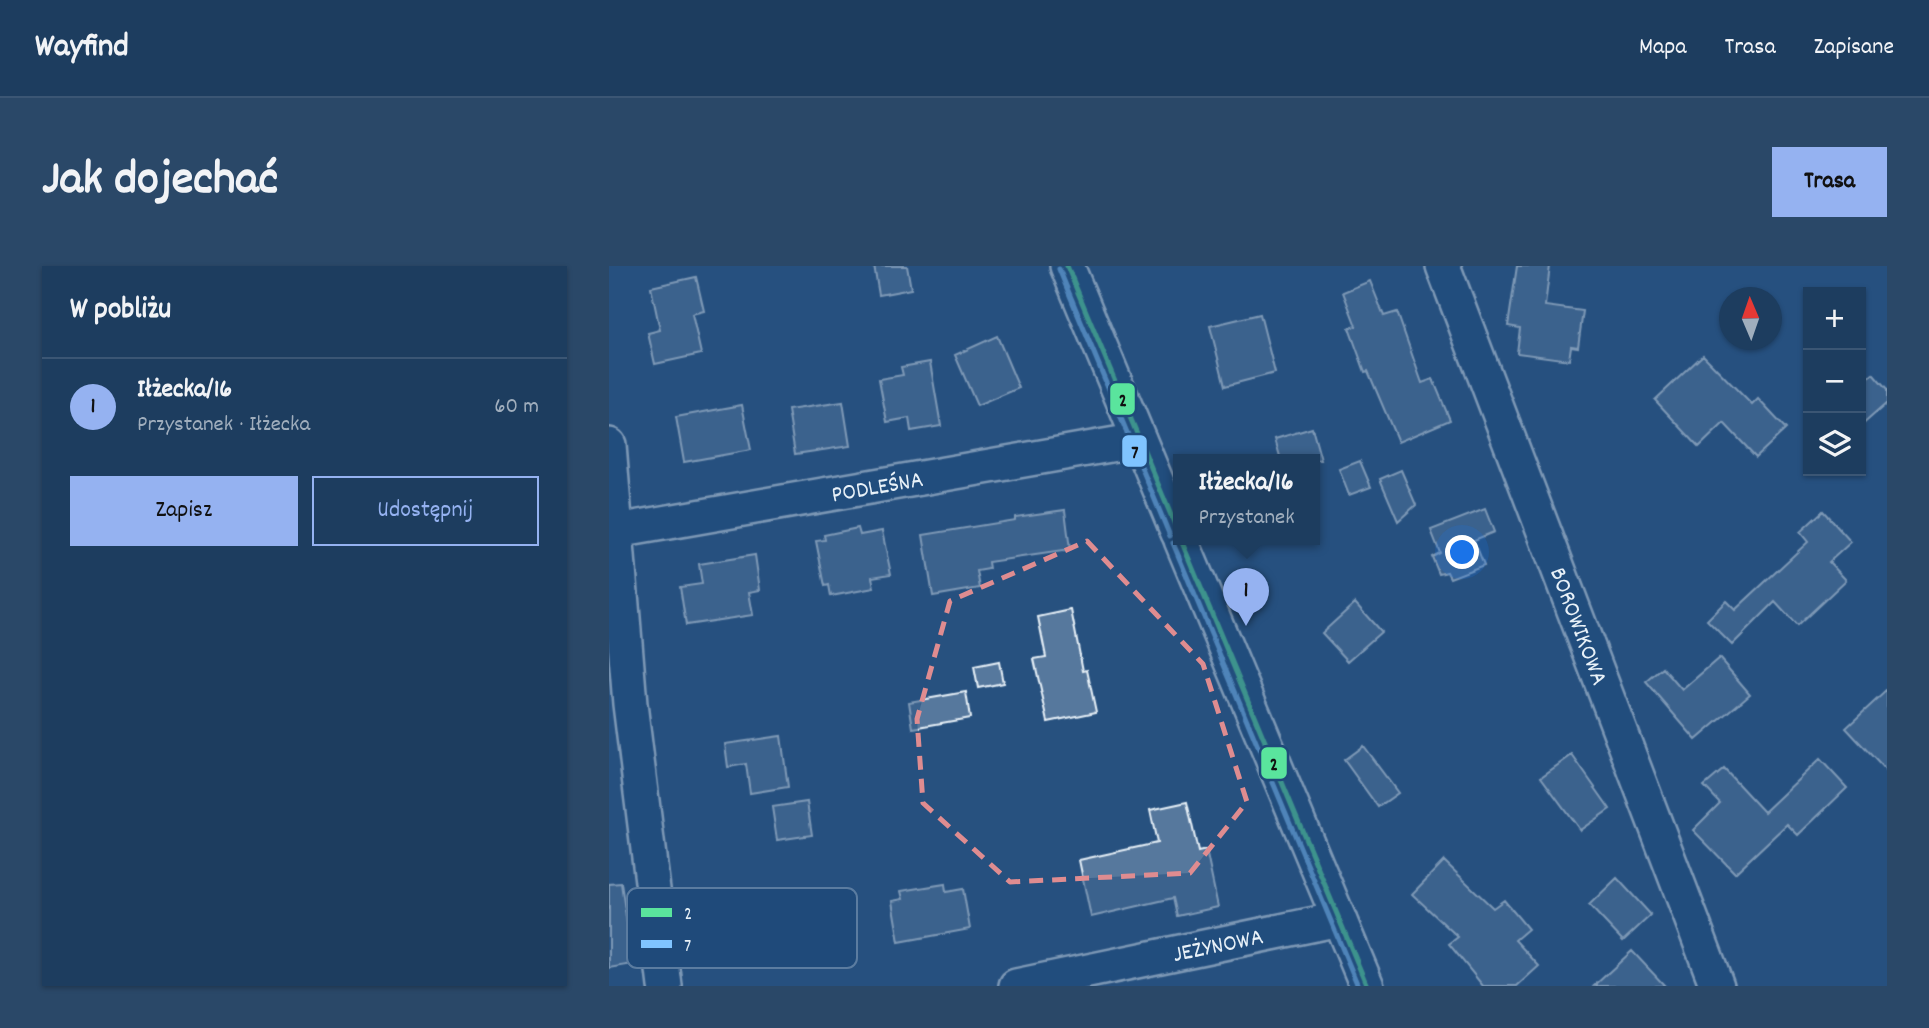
<!DOCTYPE html>
<html lang="pl">
<meta charset="utf-8">
<style>
body{margin:0;font-family:Dekko,sans-serif;background:#2a4868;color:#f1f3f6}
.controls{position:absolute;right:21px;top:21px;display:grid;overflow:hidden;border-radius:0px;box-shadow:0 2px 5px #0004}
.controls button{width:63px;height:63px;display:grid;place-items:center;padding:0;border:0;border-bottom:2px solid #3b5674;background:#1d3d5f;color:#f1f3f6;font:35px sans-serif}
.compass{position:absolute;left:1110px;top:21px;width:63px;height:63px;border-radius:50%;background:#1d3d5f;box-shadow:0 2px 5px #0004;rotate:358deg}
.you{position:absolute;left:854px;top:287px;width:24px;height:24px;margin:-18px;border:5px solid #fff;border-radius:50%;background:#1a73e8;box-shadow:0 0 0 10px #1a73e833}
.badge{display:grid;place-items:center;width:46px;height:46px;border-radius:50%;background:#95b2f1;color:#111;font-size:23px;font-weight:700}
.pin{position:absolute;translate:-50% -58px;filter:drop-shadow(0 2px 4px #0008)}
.pin::after{content:'';position:absolute;top:37px;width:24px;height:21px;background:inherit;clip-path:polygon(0 0,100% 0,50% 100%)}
.popup{position:absolute;left:564px;top:188px;width:147px;height:91px;box-sizing:border-box;display:grid;place-content:center;border-radius:0px;background:#1d3d5f;filter:drop-shadow(0 2px 5px #0005);font-size:23px;white-space:nowrap;color:#a0aebd}
.popup b{font-size:26px;color:#f1f3f6}
.popup::after{content:'';position:absolute;left:50%;top:100%;margin-left:-14px;border:14px solid transparent;border-top-color:#1d3d5f}
.list{margin:0;padding:0;list-style:none}
h2{display:flex;justify-content:space-between;align-items:center;height:91px;margin:0;padding:0 28px;font-size:30px}
h2 small{font-size:23px;font-weight:400;color:#a0aebd}
.list li{display:grid;grid-template-columns:46px 1fr auto;gap:21px;align-items:center;box-sizing:border-box;height:98px;padding:0 28px;border-top:2px solid #3b5674}
.list b{display:block;font-size:26px;white-space:nowrap}
.list p{margin:0;font-size:23px;white-space:nowrap;color:#a0aebd}
.list em{font-size:23px;font-style:normal;color:#a0aebd}
.actions{display:flex;gap:14px;padding:21px 28px}
.actions a{flex:1;padding:16px 0;border:2px solid #95b2f1;border-radius:0px;text-align:center;font-size:24px;color:#95b2f1}
.actions .main{background:#95b2f1;color:#111}
.icon{flex:none;width:38px;height:38px;fill:none;stroke:currentColor;stroke-width:2;stroke-linecap:round;stroke-linejoin:round}
.map{position:relative;flex:none;width:1278px;height:720px;overflow:hidden;border-radius:0px}
header{display:flex;align-items:center;gap:42px;box-sizing:border-box;height:98px;padding:0 35px;background:#1d3d5f;border-bottom:2px solid #3b5674}
header strong{font-size:33px}
nav{display:flex;gap:38px;margin-inline-start:auto;font-size:24px}
.intro{display:flex;align-items:center;justify-content:space-between;box-sizing:border-box;height:168px;padding:0 42px}
h1{margin:0;font-size:49px}
.button{padding:18px 32px;border-radius:0px;background:#95b2f1;color:#111;font-size:24px;font-weight:700}
main{display:flex;gap:42px;padding:0 42px}
aside{flex:1;background:#1d3d5f;border-radius:0px;box-shadow:0 2px 5px #0004}
.map>svg:first-child{display:block}
</style>
<header>
<strong>Wayfind</strong>
<nav><a>Mapa</a><a>Trasa</a><a>Zapisane</a></nav>
</header>
<div class="intro"><h1>Jak dojechać</h1><a class="button">Trasa</a></div>
<main>
<aside>
<h2>W pobliżu<small></small></h2>
<ul class="list">
<li><span class="badge">1</span><div><b>Iłżecka/16</b><p>Przystanek · Iłżecka</p></div><em>60 m</em></li>
</ul>
<div class="actions"><a class="main">Zapisz</a><a>Udostępnij</a></div>
</aside>
<div class="map">
<svg width="1278" height="720" viewBox="0 0 1278 720">
<rect width="100%" height="100%" fill="#27517f"/>
<filter id="ink" filterUnits="userSpaceOnUse"><feTurbulence type="fractalNoise" baseFrequency=".0143" numOctaves="2"/><feDisplacementMap in="SourceGraphic" scale="14" xChannelSelector="R" yChannelSelector="G"/><feConvolveMatrix kernelMatrix="1 2 1 2 8 2 1 2 1" color-interpolation-filters="sRGB"/></filter>
<g filter="url(#ink)">
<!-- building -->
<path fill="#57789d" stroke="#e8f1f8" stroke-width="2" d="M 265,0 L 298,0 L 302,23 L 270,29 Z
M 908,0 L 941,0 L 936,40 L 974,45 L 969,81 L 962,80 L 960,94 L 908,87 L 911,62 L 899,60 Z
M 87,11 L 95,45 L 83,48 L 92,88 L 46,98 L 39,67 L 51,64 L 42,21 Z
M 761,15 L 775,50 L 788,46 L 813,117 L 824,113 L 841,154 L 789,176 L 759,105 L 756,106 L 740,62 L 747,60 L 734,26 Z
M 651,48 L 666,107 L 616,120 L 601,60 Z
M 388,70 L 410,122 L 368,140 L 346,89 Z
M 1094,89 L 1143,139 L 1149,133 L 1177,163 L 1147,191 L 1115,157 L 1090,181 L 1046,134 Z
M 321,96 L 332,160 L 302,165 L 300,152 L 278,156 L 270,113 L 294,109 L 292,101 Z
M 1264,108 L 1278,124 L 1278,137 L 1252,160 L 1252,118 Z
M 234,136 L 241,180 L 186,188 L 179,144 Z
M 133,139 L 142,184 L 75,196 L 67,151 Z
M 703,162 L 712,194 L 672,194 L 666,173 Z
M 751,195 L 762,221 L 740,229 L 730,203 Z
M 792,204 L 807,239 L 789,255 L 771,213 Z
M 876,243 L 885,266 L 865,274 L 875,299 L 841,312 L 838,306 L 830,308 L 823,291 L 831,287 L 822,264 Z
M 456,244 L 461,284 L 379,296 L 380,303 L 368,305 L 371,322 L 324,330 L 314,269 L 406,254 L 406,251 Z
M 1214,245 L 1242,276 L 1220,296 L 1237,314 L 1188,360 L 1166,336 L 1123,379 L 1098,354 L 1117,335 L 1126,344 L 1199,276 L 1191,266 Z
M 249,262 L 251,269 L 273,265 L 282,308 L 263,311 L 265,322 L 222,330 L 220,319 L 216,320 L 207,275 L 216,274 L 215,269 Z
M 146,289 L 151,324 L 140,326 L 144,349 L 77,359 L 71,321 L 93,318 L 90,298 Z
M 746,337 L 772,366 L 739,395 L 713,367 Z
M 462,344 L 474,405 L 478,404 L 487,446 L 439,456 L 425,393 L 437,391 L 429,351 Z
M 1110,392 L 1141,428 L 1087,474 L 1037,416 L 1054,402 L 1073,424 Z
M 390,396 L 394,417 L 369,422 L 365,401 Z
M 1278,424 L 1278,506 L 1237,462 Z
M 357,426 L 361,452 L 304,462 L 300,436 Z
M 172,470 L 179,521 L 141,527 L 137,498 L 119,501 L 116,478 Z
M 754,480 L 789,527 L 769,541 L 735,494 Z
M 963,489 L 1001,543 L 971,564 L 932,511 Z
M 1211,493 L 1238,522 L 1189,569 L 1178,558 L 1126,607 L 1084,564 L 1111,537 L 1095,520 L 1115,503 L 1155,546 Z
M 198,536 L 203,569 L 168,574 L 163,541 Z
M 578,536 L 589,586 L 597,584 L 609,641 L 568,650 L 564,632 L 482,651 L 470,594 L 548,577 L 541,544 Z
M 835,595 L 884,642 L 895,634 L 919,663 L 906,674 L 930,700 L 908,720 L 874,720 L 840,678 L 849,671 L 803,628 Z
M 1008,612 L 1042,649 L 1014,675 L 980,639 Z
M 12,617 L 24,698 L 0,702 L 0,618 Z
M 336,618 L 337,626 L 354,623 L 361,663 L 290,676 L 283,635 L 294,633 L 292,625 Z
M 1023,685 L 1056,720 L 985,720 Z"/>
<g fill="none" stroke-linecap="round" stroke-linejoin="round">
<defs>
<g id="minor">
<path d="M 458,0 L 569,267"/>
<path id="s1" d="M 834,0 L 1108,720"/>
<path d="M 0,179 L 21,438 L 56,720"/>
<path id="s2" d="M 8,265 L 530,174"/>
<path d="M 572,274 L 758,720"/>
<path id="s3" d="M 407,720 L 730,653"/>
</g>
</defs>
<!-- minor casing -->
<use href="#minor" stroke="#e8f1f8" stroke-width="38"/>
<!-- minor -->
<use href="#minor" stroke="#1f4a7a" stroke-width="33"/>
<defs>
<path id="bus-1" d="M 458,0 L 569,266
M 572,274 L 758,720"/>
<path id="bus-2" d="M 450,3 L 561,270
M 564,277 L 749,720"/>
</defs>
<!-- bus-1 casing -->
<use href="#bus-1" stroke="#1f4a7a" stroke-width="10"/>
<!-- bus-2 casing -->
<use href="#bus-2" stroke="#1f4a7a" stroke-width="10"/>
<!-- bus-1 -->
<use href="#bus-1" stroke="#5ae49d" stroke-width="5"/>
<!-- bus-2 -->
<use href="#bus-2" stroke="#80c4ff" stroke-width="5"/>
</g>
</g>
<!-- marked area -->
<path d="M0 0H1278V720H0ZM 478,275 L 594,398 L 638,536 L 581,607 L 401,616 L 314,537 L 308,453 L 341,335 Z" fill="#27517f" fill-opacity=".55" fill-rule="evenodd"/>
<path fill="none" stroke="#df8c90" stroke-width="5" stroke-dasharray="14 9" stroke-linejoin="round" d="M 478,275 L 594,398 L 638,536 L 581,607 L 401,616 L 314,537 L 308,453 L 341,335 Z"/>
<g text-anchor="middle" stroke-width="6" stroke-linejoin="round" paint-order="stroke">
<!-- street labels -->
<g font-size="24" fill="#e8f1f8" stroke="#1f4a7a">
<text dy="8" stroke="none"><textPath href="#s2" startOffset="264">PODLEŚNA</textPath></text>
<text dy="8" stroke="none"><textPath href="#s1" startOffset="385">BOROWIKOWA</textPath></text>
<text dy="8" stroke="none"><textPath href="#s3" startOffset="206">JEŻYNOWA</textPath></text>
</g>
</g>
<!-- legend -->
<rect x="18" y="622" width="230" height="80" rx="10" fill="#1f4a7a" stroke="#5b7ca0" stroke-width="2"/>
<rect x="32" y="642" width="31" height="9" fill="#5ae49d"/>
<rect x="32" y="674" width="31" height="8" fill="#80c4ff"/>
<g font-size="19" fill="#e8f1f8">
<text x="75" y="653">2</text>
<text x="75" y="685">7</text>
</g>
<g stroke="#1f4a7a" stroke-width="2.5">
<rect x="500" y="116" width="27" height="34" rx="7" fill="#5ae49d"/>
<rect x="512" y="168" width="27" height="34" rx="7" fill="#80c4ff"/>
<rect x="651" y="480" width="28" height="34" rx="7" fill="#5ae49d"/>
</g>
<g font-size="19" text-anchor="middle" font-weight="bold" fill="#111">
<text x="514" y="140">2</text>
<text x="526" y="192">7</text>
<text x="665" y="504">2</text>
</g>
</svg>
<div class="controls">
<button>+</button>
<button>−</button>
<button><svg class="icon" aria-label="layers" viewBox="0 0 24 24"><path d="M12 4l9 5-9 5-9-5zM3 14l9 5 9-5"/></svg></button>
</div>
<svg class="compass" viewBox="-18 -18 36 36"><path d="M0-13l5 13h-10z" fill="#e53935"/><path d="M0 13l5-13h-10z" fill="#a0aebd"/></svg>
<div class="you"></div>
<div class="pin badge" style="left:637px;top:360px">1</div>
<div class="popup"><b>Iłżecka/16</b>Przystanek</div>
</div>
</main>
